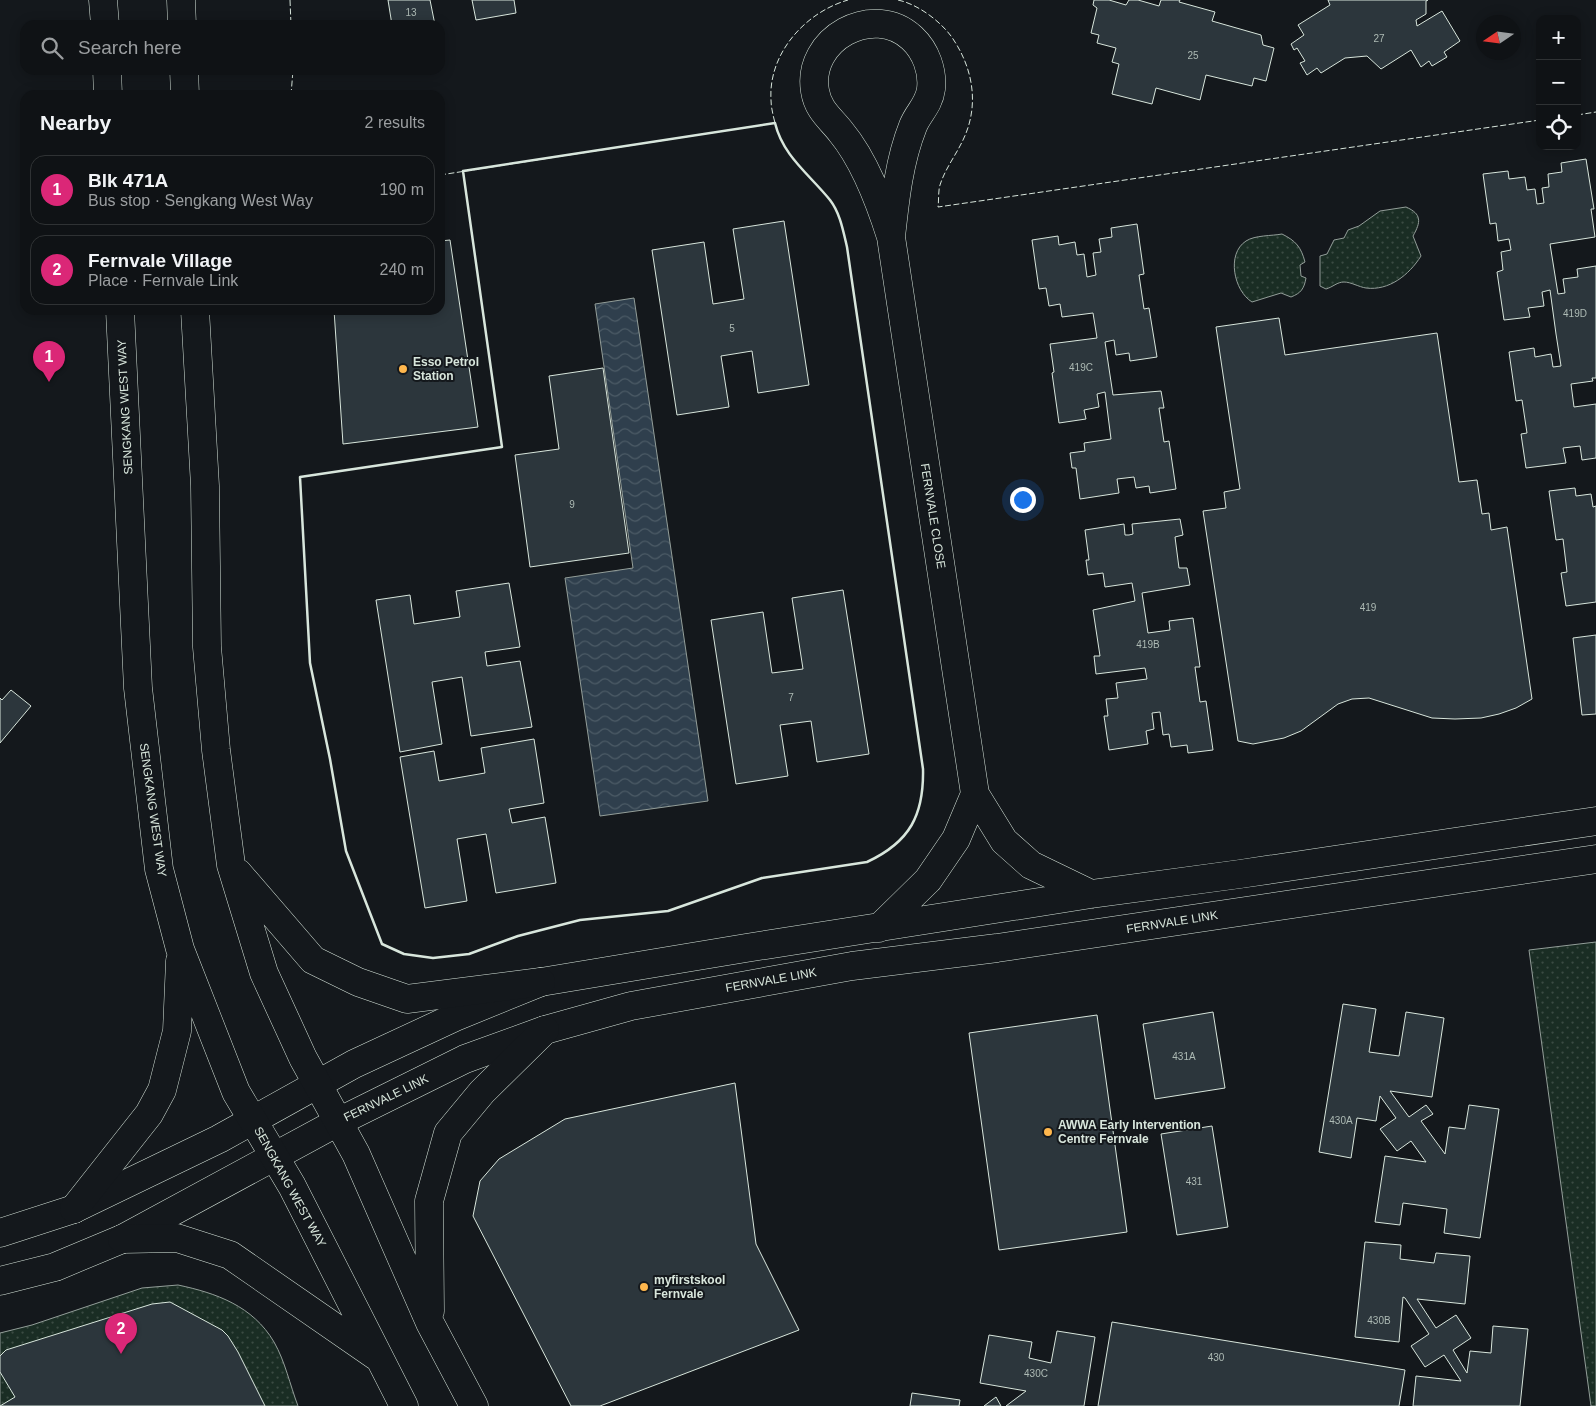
<!DOCTYPE html>
<meta charset="utf-8">
<style>
body{margin:0;font-family:Helvetica,sans-serif;background:#1d2022;color:#f1f3f6}
.controls{position:absolute;right:15px;top:15px;display:grid;overflow:hidden;border-radius:10px;box-shadow:0 2px 12px #0003}
.controls button{width:45px;height:45px;display:grid;place-items:center;padding:0;border:0;border-bottom:1px solid #2f3234;background:#0f1215;color:#f1f3f6;font:25px sans-serif}
.compass{position:absolute;left:1476px;top:15px;width:45px;height:45px;border-radius:50%;background:#0f1215;box-shadow:0 2px 12px #0003;rotate:257deg}
.you{position:absolute;left:1022px;top:499px;width:18px;height:18px;margin:-12px;border:4px solid #fff;border-radius:50%;background:#1a73e8;box-shadow:0 0 0 8px #1a73e833}
.badge{display:grid;place-items:center;width:32px;height:32px;border-radius:50%;background:#db2777;color:#fff;font-size:16px;font-weight:700}
.pin{position:absolute;translate:-50% -41px;filter:drop-shadow(0 1px 2px #0008)}
.pin::after{content:'';position:absolute;top:26px;width:18px;height:15px;background:inherit;clip-path:polygon(0 0,100% 0,50% 100%)}
.list{margin:0;padding:0;list-style:none}
h2{display:flex;justify-content:space-between;align-items:center;height:65px;margin:0;padding:0 20px;font-size:21px}
h2 small{font-size:16px;font-weight:400;color:#9b9ea0}
.list li{display:grid;grid-template-columns:32px 1fr auto;gap:15px;align-items:center;box-sizing:border-box;height:70px;margin:0 10px 10px;padding:0 10px;border:1px solid #2f3234;border-radius:15px}
.list b{display:block;font-size:19px;white-space:nowrap}
.list p{margin:0;font-size:16px;white-space:nowrap;color:#9b9ea0}
.list em{font-size:16px;font-style:normal;color:#9b9ea0}
.icon{flex:none;width:28px;height:28px;fill:none;stroke:currentColor;stroke-width:2;stroke-linecap:round;stroke-linejoin:round}
.map{position:relative;flex:none;width:1596px;height:1406px;overflow:hidden}
.search{position:absolute;background:#0f1215;box-shadow:0 2px 12px #0003;left:20px;top:20px;width:425px;height:55px;display:flex;align-items:center;gap:12px;box-sizing:border-box;padding:0 18px;border-radius:15px;color:#9b9ea0;font-size:19px}
.panel{position:absolute;background:#0f1215;box-shadow:0 2px 12px #0003;left:20px;top:90px;width:425px;height:225px;border-radius:15px}
.map>svg:first-child{display:block}
</style>
<div class="map">
<svg width="1596" height="1406" viewBox="0 0 1596 1406">
<defs>
<pattern id="park-dots" width="8" height="8" patternUnits="userSpaceOnUse" patternTransform="scale(1.25)"><rect width="8" height="8" fill="#1a2d24"/><path d="M2 2h.1M6 6h.1" fill="none" stroke="#3b4b43" stroke-width="1.8" stroke-linecap="round"/></pattern>
<pattern id="water-waves" width="16" height="10" patternUnits="userSpaceOnUse" patternTransform="scale(1.25)"><rect width="16" height="10" fill="#2f3f4d"/><path d="M0 5q4-4 8 0t8 0" fill="none" stroke="#4c5b66"/></pattern>
</defs>
<rect width="100%" height="100%" fill="#14181c"/>
<!-- park -->
<path fill="url(#park-dots)" stroke="#939e99" d="M 1406,207 C 1422,214 1421,222 1413,236 L 1421,256 C 1409,275 1389,291 1366,288 C 1359,287 1351,282 1344,282 C 1337,282 1333,287 1326,289 L 1320,286 L 1320,256 L 1327,254 L 1334,240 L 1344,238 L 1348,230 L 1359,226 L 1380,211 Z
M 1282,234 C 1296,241 1301,247 1305,262 L 1300,265 L 1301,276 L 1306,278 C 1304,289 1301,293 1291,297 L 1281,293 L 1252,302 C 1234,291 1226,254 1246,241 C 1255,235 1272,236 1282,234 Z
M 1596,942 L 1596,1406 L 1591,1406 L 1529,950 Z
M 178,1285 C 216,1293 253,1306 274,1342 C 285,1361 290,1385 298,1406 L 0,1406 L 0,1333 L 32,1325 L 142,1288 Z"/>
<!-- water -->
<path fill="url(#water-waves)" stroke="#939e99" d="M 634,298 L 708,801 L 600,816 L 565,578 L 633,568 L 595,304 Z"/>
<!-- building -->
<path fill="#2c363c" stroke="#d8e6dc" d="M 388,0 L 430,0 L 435,25 L 392,25 Z
M 472,0 L 514,0 L 516,13 L 476,20 Z
M 1094,0 L 1109,0 L 1126,5 L 1129,0 L 1138,0 L 1159,6 L 1161,0 L 1180,0 L 1179,2 L 1215,12 L 1212,21 L 1261,35 L 1263,45 L 1274,48 L 1266,81 L 1254,78 L 1252,86 L 1206,75 L 1200,100 L 1156,88 L 1152,104 L 1112,94 L 1119,64 L 1112,62 L 1116,48 L 1097,43 L 1099,35 L 1091,33 L 1097,8 L 1093,5 Z
M 1328,0 L 1428,0 L 1426,1 L 1426,14 L 1416,20 L 1417,26 L 1442,11 L 1460,41 L 1444,52 L 1447,57 L 1432,66 L 1429,61 L 1421,67 L 1411,50 L 1381,69 L 1367,56 L 1345,58 L 1321,73 L 1317,68 L 1307,75 L 1300,63 L 1305,61 L 1297,48 L 1294,50 L 1291,44 L 1304,35 L 1298,25 L 1330,5 Z
M 1586,159 L 1594,209 L 1591,209 L 1595,237 L 1550,244 L 1558,294 L 1565,293 L 1563,279 L 1578,277 L 1577,269 L 1596,266 L 1596,378 L 1592,378 L 1593,381 L 1571,384 L 1574,407 L 1596,404 L 1596,458 L 1582,460 L 1580,446 L 1563,448 L 1566,463 L 1526,468 L 1521,434 L 1527,433 L 1522,400 L 1516,401 L 1509,352 L 1534,348 L 1535,357 L 1551,354 L 1553,367 L 1561,366 L 1556,334 L 1550,290 L 1542,292 L 1544,306 L 1528,308 L 1530,317 L 1504,320 L 1497,272 L 1503,270 L 1501,252 L 1511,250 L 1509,239 L 1498,241 L 1496,223 L 1490,224 L 1483,174 L 1508,171 L 1509,179 L 1525,177 L 1527,190 L 1535,189 L 1537,204 L 1544,203 L 1542,188 L 1549,187 L 1548,174 L 1562,172 L 1561,163 Z
M 784,221 L 809,385 L 758,393 L 752,351 L 721,356 L 729,407 L 677,415 L 652,250 L 704,242 L 713,304 L 744,299 L 733,229 Z
M 1137,224 L 1144,274 L 1139,275 L 1144,309 L 1149,308 L 1157,357 L 1130,361 L 1129,353 L 1116,355 L 1114,340 L 1105,342 L 1113,395 L 1161,391 L 1164,408 L 1159,408 L 1164,442 L 1169,441 L 1176,489 L 1150,493 L 1149,486 L 1136,488 L 1134,477 L 1117,479 L 1119,493 L 1080,499 L 1076,468 L 1072,468 L 1070,453 L 1085,451 L 1084,443 L 1111,439 L 1105,392 L 1097,394 L 1099,407 L 1084,410 L 1086,419 L 1059,423 L 1052,373 L 1054,372 L 1050,344 L 1097,338 L 1093,313 L 1062,317 L 1060,304 L 1049,306 L 1046,288 L 1039,289 L 1032,240 L 1058,236 L 1059,245 L 1075,242 L 1077,255 L 1084,254 L 1087,277 L 1096,275 L 1093,253 L 1101,252 L 1099,239 L 1112,237 L 1111,228 Z
M 450,240 L 478,427 L 343,444 L 334,310 L 440,310 L 440,241 Z
M 1279,318 L 1285,355 L 1437,333 L 1459,482 L 1477,480 L 1482,514 L 1489,513 L 1491,530 L 1507,527 L 1532,699 L 1516,708 L 1499,714 L 1481,718 L 1455,719 L 1432,718 L 1369,698 L 1352,699 L 1338,704 L 1301,731 L 1284,738 L 1253,744 L 1238,741 L 1203,511 L 1226,508 L 1224,492 L 1240,489 L 1216,327 Z
M 603,368 L 629,553 L 530,567 L 515,455 L 559,449 L 549,376 Z
M 1575,488 L 1576,496 L 1591,494 L 1593,507 L 1596,506 L 1596,602 L 1566,606 L 1561,573 L 1567,572 L 1563,539 L 1556,540 L 1549,491 Z
M 1180,519 L 1183,535 L 1175,537 L 1179,568 L 1187,568 L 1190,585 L 1142,593 L 1148,633 L 1170,630 L 1169,621 L 1193,618 L 1200,667 L 1195,667 L 1200,702 L 1206,701 L 1213,750 L 1188,753 L 1187,745 L 1171,747 L 1169,734 L 1163,735 L 1160,712 L 1152,713 L 1154,729 L 1146,731 L 1148,744 L 1109,750 L 1104,716 L 1108,716 L 1106,699 L 1118,698 L 1116,683 L 1147,679 L 1145,668 L 1096,674 L 1094,656 L 1100,656 L 1093,610 L 1135,601 L 1132,583 L 1105,587 L 1103,573 L 1088,575 L 1086,560 L 1089,560 L 1085,530 L 1124,524 L 1125,535 L 1129,535 L 1133,534 L 1132,524 Z
M 509,583 L 520,647 L 485,652 L 487,666 L 520,661 L 532,727 L 471,736 L 462,677 L 432,682 L 442,744 L 400,752 L 376,600 L 410,595 L 414,624 L 460,617 L 456,591 Z
M 843,590 L 869,754 L 817,762 L 811,721 L 780,725 L 788,776 L 736,784 L 711,620 L 763,612 L 772,673 L 803,669 L 792,598 Z
M 1596,635 L 1596,714 L 1582,715 L 1573,638 Z
M 11,690 L 31,706 L 0,743 L 0,698 L 2,700 Z
M 534,739 L 544,803 L 509,809 L 512,823 L 545,817 L 556,883 L 496,893 L 486,834 L 457,839 L 467,901 L 425,908 L 400,757 L 434,751 L 439,781 L 485,773 L 481,748 Z
M 1343,1004 L 1376,1009 L 1369,1052 L 1399,1056 L 1406,1012 L 1444,1018 L 1432,1097 L 1390,1091 L 1409,1117 L 1426,1105 L 1433,1114 L 1421,1121 L 1445,1154 L 1449,1127 L 1465,1129 L 1469,1105 L 1499,1109 L 1480,1238 L 1444,1233 L 1447,1209 L 1403,1203 L 1400,1225 L 1375,1222 L 1385,1156 L 1426,1162 L 1411,1141 L 1397,1151 L 1380,1129 L 1396,1118 L 1380,1096 L 1376,1121 L 1357,1118 L 1351,1158 L 1319,1152 Z
M 1213,1012 L 1225,1088 L 1155,1099 L 1143,1024 Z
M 1097,1015 L 1127,1232 L 999,1250 L 969,1033 Z
M 735,1083 L 756,1244 L 799,1330 L 600,1406 L 571,1406 L 473,1216 L 480,1181 L 499,1159 L 565,1119 Z
M 1212,1126 L 1228,1227 L 1177,1235 L 1161,1134 Z
M 1365,1242 L 1401,1245 L 1400,1259 L 1434,1263 L 1436,1253 L 1470,1256 L 1465,1304 L 1417,1299 L 1436,1328 L 1456,1315 L 1471,1338 L 1453,1350 L 1467,1373 L 1470,1351 L 1491,1353 L 1493,1326 L 1528,1329 L 1520,1406 L 1413,1406 L 1416,1376 L 1461,1381 L 1444,1355 L 1425,1367 L 1411,1346 L 1429,1334 L 1405,1298 L 1403,1297 L 1399,1342 L 1355,1337 Z
M 170,1302 L 222,1330 L 228,1336 L 238,1352 L 265,1406 L 0,1406 L 15,1397 L 0,1372 L 0,1356 L 6,1350 L 152,1304 Z
M 1112,1322 L 1405,1370 L 1399,1406 L 1098,1406 Z
M 1057,1331 L 1095,1337 L 1084,1406 L 1006,1406 L 1026,1391 L 980,1383 L 989,1335 L 1032,1342 L 1029,1358 L 1051,1363 Z
M 912,1393 L 960,1400 L 959,1406 L 910,1406 Z
M 996,1397 L 1001,1406 L 984,1406 Z"/>
<g fill="none" stroke-linecap="round" stroke-linejoin="round">
<defs>
<path id="street" d="M 891,237 C 895,200 899,161 913,126 C 918,113 929,105 931,89 C 933,71 926,51 912,38 C 873,2 806,39 815,91 C 818,110 830,118 841,132 C 865,161 880,202 891,237 L 975,794 L 1004,841 L 1031,865 L 1091,894
M 879,928 L 928,880 L 956,839 L 975,794
M 0,1233 L 74,1209 L 219,1139 L 354,1064 L 455,1017 L 541,982 L 746,948 L 1091,894 L 1240,874 L 1596,821
M 0,1281 L 55,1267 L 122,1239 L 338,1122 L 465,1059 L 545,1030 L 631,1006 L 852,966 L 997,948 L 1596,859"/>
<path id="secondary" d="M 103,0 L 105,25
M 181,0 L 182,25
M 107,70 L 108,95
M 184,70 L 185,95
M 120,310 L 138,688 L 159,869 L 180,949 L 236,1092 L 292,1186 L 404,1406
M 195,310 L 205,486 L 207,647 L 216,750 L 231,865 L 264,973 L 303,1058 L 356,1154 L 430,1323 L 474,1406
M 238,873 L 313,960 L 358,982 L 407,999 L 541,982
M 74,1209 L 149,1114 L 162,1090 L 177,1031 L 180,961
M 122,1239 L 177,1238 L 230,1255 L 376,1356
M 430,1311 L 429,1201 L 448,1133 L 482,1092 L 545,1030"/>
</defs>
<!-- street casing -->
<use href="#street" stroke="#d8e6dc" stroke-width="29"/>
<!-- secondary casing -->
<use href="#secondary" stroke="#d8e6dc" stroke-width="29"/>
<!-- street -->
<use href="#street" stroke="#14181c" stroke-width="28"/>
<!-- secondary -->
<use href="#secondary" stroke="#14181c" stroke-width="28"/>
<!-- fence -->
<path stroke="#d8e6dc" stroke-width="1" stroke-dasharray="6 2.5" stroke-linecap="butt" d="M 290,0 L 291,25
M 898,0 C 917,4 939,20 951,36 C 973,67 980,105 963,140 C 956,155 945,169 940,185 C 938,191 939,200 938,207 L 1540,120
M 291,95 L 293,70
M 1577,115 L 1596,112
M 440,175 L 775,123 C 773,115 771,107 771,100 C 768,53 806,12 848,0"/>
<!-- wall -->
<path stroke="#d8e6dc" stroke-width="2.5" d="M 775,123 C 783,156 809,174 830,200 C 840,213 843,230 847,247 L 923,769 C 924,815 910,842 867,862 L 762,878 L 668,911 L 580,920 L 518,936 L 469,954 L 433,958 L 404,954 L 382,944 L 346,851 L 330,759 L 310,663 L 300,477 L 502,447 L 463,171 Z"/>
</g>
<!-- markers -->
<g fill="#ffb74d" stroke="#14181c" stroke-width="2">
<circle cx="403" cy="369" r="5"/>
<circle cx="1048" cy="1132" r="5"/>
<circle cx="644" cy="1287" r="5"/>
</g>
<g text-anchor="middle" stroke-width="4" stroke-linejoin="round" paint-order="stroke">
<!-- number labels -->
<g font-size="10" fill="#adbab4">
<text x="411" y="16">13</text>
<text x="1379" y="42">27</text>
<text x="1193" y="59">25</text>
<text x="1575" y="317">419D</text>
<text x="732" y="332">5</text>
<text x="1081" y="371">419C</text>
<text x="572" y="508">9</text>
<text x="1368" y="611">419</text>
<text x="1148" y="648">419B</text>
<text x="791" y="701">7</text>
<text x="1184" y="1060">431A</text>
<text x="1341" y="1124">430A</text>
<text x="1194" y="1185">431</text>
<text x="1379" y="1324">430B</text>
<text x="1216" y="1361">430</text>
<text x="1036" y="1377">430C</text>
</g>
<!-- poi labels -->
<g font-size="12" font-weight="bold" fill="#d8e6dc" stroke="#14181c" text-anchor="start">
<text x="413" y="366">Esso Petrol<tspan x="413" dy="14">Station</tspan></text>
<text x="1058" y="1129">AWWA Early Intervention<tspan x="1058" dy="14">Centre Fernvale</tspan></text>
<text x="654" y="1284">myfirstskool<tspan x="654" dy="14">Fernvale</tspan></text>
</g>
<!-- street labels -->
<g font-size="12" fill="#d8e6dc" stroke="#14181c">
<text transform="translate(125 407) rotate(-93)" y="4">SENGKANG WEST WAY</text>
<text transform="translate(933 516) rotate(81)" y="4">FERNVALE CLOSE</text>
<text transform="translate(153 810) rotate(82)" y="4">SENGKANG WEST WAY</text>
<text transform="translate(1172 922) rotate(-9)" y="4">FERNVALE LINK</text>
<text transform="translate(771 980) rotate(-10)" y="4">FERNVALE LINK</text>
<text transform="translate(386 1098) rotate(-26)" y="4">FERNVALE LINK</text>
<text transform="translate(290 1187) rotate(61)" y="4">SENGKANG WEST WAY</text>
</g>
</g>
</svg>
<div class="controls">
<button>+</button>
<button>−</button>
<button><svg class="icon" aria-label="locate" viewBox="0 0 24 24"><circle cx="12" cy="12" r="6"/><path d="M12 2v4M12 18v4M2 12h4M18 12h4"/></svg></button>
</div>
<svg class="compass" viewBox="-18 -18 36 36"><path d="M0-13l5 13h-10z" fill="#e53935"/><path d="M0 13l5-13h-10z" fill="#9b9ea0"/></svg>
<div class="you"></div>
<div class="pin badge" style="left:49px;top:382px">1</div>
<div class="pin badge" style="left:121px;top:1354px">2</div>
<div class="search"><svg class="icon" aria-label="search" viewBox="0 0 24 24"><circle cx="10" cy="10" r="6"/><path d="M15 15l6 6"/></svg>Search here</div>
<section class="panel">
<h2>Nearby<small>2 results</small></h2>
<ul class="list">
<li><span class="badge">1</span><div><b>Blk 471A</b><p>Bus stop · Sengkang West Way</p></div><em>190 m</em></li>
<li><span class="badge">2</span><div><b>Fernvale Village</b><p>Place · Fernvale Link</p></div><em>240 m</em></li>
</ul>
</section>
</div>
